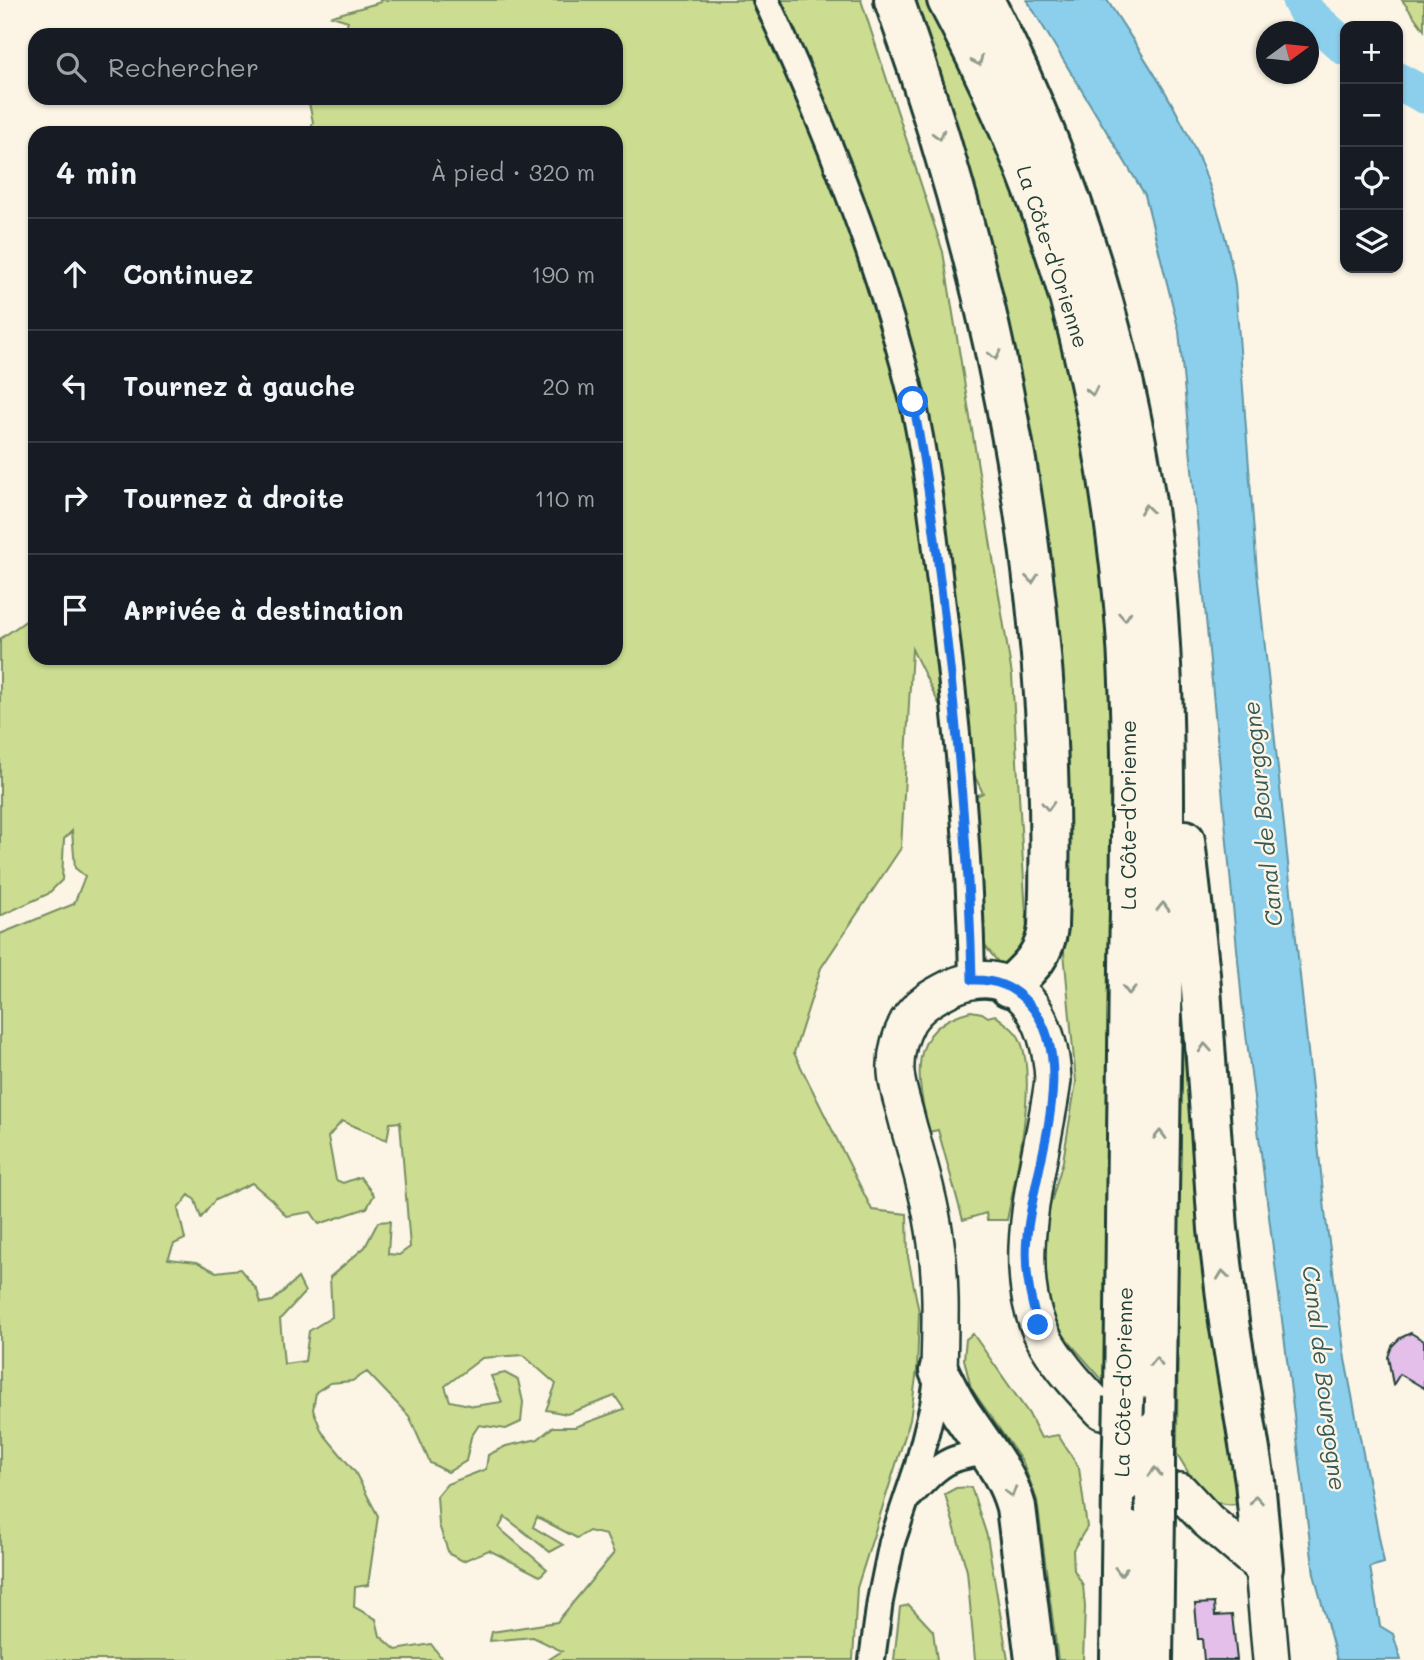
<!DOCTYPE html>
<html lang="fr">
<meta charset="utf-8">
<style>
body{margin:0;font-family:Mali,sans-serif;background:#20242c;color:#f1f3f6}
.controls{position:absolute;right:21px;top:21px;display:grid;overflow:hidden;border-radius:14px;box-shadow:0 2px 5px #0004}
.controls button{width:63px;height:63px;display:grid;place-items:center;padding:0;border:0;border-bottom:2px solid #363941;background:#171b24;color:#f1f3f6;font:35px sans-serif}
.compass{position:absolute;left:1256px;top:21px;width:63px;height:63px;border-radius:50%;background:#171b24;box-shadow:0 2px 5px #0004;rotate:75deg}
.stop{position:absolute;width:21px;height:21px;margin:-16px;border:5px solid #1a73e8;border-radius:50%;background:#fff}
.stop.end{background:#1a73e8;border-color:#fff;box-shadow:0 2px 7px #0008}
.list{margin:0;padding:0;list-style:none}
h2{display:flex;justify-content:space-between;align-items:center;height:91px;margin:0;padding:0 28px;font-size:30px}
h2 small{font-size:23px;font-weight:400;color:#9ea1a6}
.list li{display:grid;grid-template-columns:46px 1fr auto;gap:21px;align-items:center;box-sizing:border-box;height:112px;padding:0 28px;border-top:2px solid #363941}
.list b{display:block;font-size:26px;white-space:nowrap}
.list em{font-size:23px;font-style:normal;color:#9ea1a6}
.icon{flex:none;width:38px;height:38px;fill:none;stroke:currentColor;stroke-width:2;stroke-linecap:round;stroke-linejoin:round}
.map{position:relative;flex:none;width:1424px;height:1660px;overflow:hidden}
.search{position:absolute;background:#171b24;box-shadow:0 2px 5px #0004;left:28px;top:28px;width:595px;height:77px;display:flex;align-items:center;gap:18px;box-sizing:border-box;padding:0 24px;border-radius:21px;color:#9ea1a6;font-size:26px}
.panel{position:absolute;background:#171b24;box-shadow:0 2px 5px #0004;left:28px;top:126px;width:595px;height:539px;border-radius:21px}
.map>svg:first-child{display:block}
</style>
<div class="map">
<svg width="1424" height="1660" viewBox="0 0 1424 1660">
<rect width="100%" height="100%" fill="#fcf5e5"/>
<filter id="ink" filterUnits="userSpaceOnUse"><feTurbulence type="fractalNoise" baseFrequency=".0143" numOctaves="2"/><feDisplacementMap in="SourceGraphic" scale="14" xChannelSelector="R" yChannelSelector="G"/><feConvolveMatrix kernelMatrix="1 2 1 2 8 2 1 2 1" color-interpolation-filters="sRGB"/></filter>
<g filter="url(#ink)">
<!-- green -->
<path fill="#ccdd91" stroke="#768d62" stroke-width="2" fill-rule="evenodd" d="M 380,0 L 861,0 L 943,252 L 1012,675 L 1028,949 L 1013,966 L 998,962 L 985,946 L 976,796 L 983,793 L 912,649 L 901,848 L 821,968 L 794,1053 L 872,1210 L 907,1214 L 908,1257 L 919,1312 L 917,1370 L 910,1420 L 857,1588 L 853,1660 L 548,1660 L 562,1651 L 533,1637 L 490,1641 L 492,1632 L 557,1622 L 614,1553 L 606,1535 L 589,1531 L 577,1538 L 537,1517 L 533,1527 L 563,1545 L 550,1552 L 505,1517 L 499,1528 L 547,1569 L 540,1576 L 489,1550 L 463,1561 L 449,1554 L 439,1525 L 437,1496 L 447,1484 L 486,1469 L 488,1455 L 506,1446 L 538,1439 L 553,1427 L 575,1427 L 624,1409 L 615,1396 L 567,1414 L 546,1410 L 556,1384 L 523,1355 L 482,1358 L 445,1386 L 450,1401 L 474,1406 L 502,1402 L 491,1376 L 505,1373 L 518,1380 L 523,1402 L 521,1422 L 506,1429 L 479,1425 L 471,1437 L 466,1461 L 448,1472 L 430,1463 L 409,1416 L 367,1372 L 352,1381 L 330,1383 L 316,1392 L 313,1410 L 322,1432 L 355,1472 L 378,1516 L 368,1585 L 355,1587 L 354,1607 L 376,1619 L 380,1636 L 396,1650 L 431,1644 L 443,1660 L 0,1660 L 0,934 L 74,904 L 85,876 L 75,868 L 72,831 L 64,839 L 62,880 L 48,894 L 0,916 L 0,639 L 27,620 L 35,600 L 35,658 L 616,658 L 616,133 L 310,133 L 313,122 L 308,98 L 616,98 L 616,35 L 344,35 L 348,21 L 332,16 L 381,2 ZM 342,1121 L 387,1140 L 390,1123 L 400,1122 L 410,1247 L 399,1255 L 388,1254 L 390,1221 L 378,1222 L 365,1247 L 330,1277 L 332,1317 L 309,1331 L 305,1361 L 284,1364 L 280,1319 L 305,1292 L 298,1278 L 273,1301 L 261,1303 L 257,1290 L 240,1269 L 216,1272 L 197,1262 L 168,1259 L 174,1244 L 185,1239 L 178,1209 L 189,1195 L 195,1200 L 201,1218 L 215,1200 L 252,1183 L 272,1200 L 286,1216 L 311,1212 L 319,1224 L 367,1208 L 374,1195 L 360,1177 L 343,1183 L 336,1180 L 328,1137 Z
M 907,0 L 926,0 L 1003,157 L 1051,298 L 1086,465 L 1108,595 L 1113,744 L 1113,946 L 1105,1383 L 1055,1326 L 1043,1280 L 1048,1213 L 1063,1161 L 1076,1082 L 1063,941 L 1058,763 Z
M 1402,0 L 1424,0 L 1424,30 Z
M 1184,979 L 1243,1495 L 1236,1504 C 1204,1509 1192,1477 1177,1454 L 1180,981 Z
M 971,1011 L 982,1013 L 988,1017 L 995,1015 C 1004,1023 1017,1030 1021,1042 C 1037,1083 1016,1176 1007,1220 L 987,1220 L 986,1213 L 963,1220 L 938,1130 L 929,1132 C 917,1080 905,1027 971,1011 Z
M 973,1334 L 1029,1414 L 1041,1438 L 1058,1435 L 1079,1468 L 1087,1527 L 1073,1550 L 1074,1570 L 1083,1585 L 1085,1607 L 1083,1660 L 1058,1660 L 1037,1500 L 1023,1463 L 971,1388 L 964,1359 L 966,1339 Z
M 971,1487 L 987,1536 L 1008,1660 L 975,1660 L 967,1571 L 945,1494 L 956,1488 Z
M 909,1605 L 933,1631 L 937,1660 L 894,1660 L 900,1607 Z"/>
<!-- water -->
<path fill="#8ccfed" stroke="#6095a3" stroke-width="2" d="M 1027,0 L 1107,0 C 1131,38 1158,76 1178,115 C 1207,169 1225,224 1235,284 L 1257,572 L 1326,1220 L 1345,1359 L 1384,1563 L 1370,1567 L 1380,1626 L 1393,1634 L 1401,1660 L 1337,1660 L 1314,1574 L 1242,1002 L 1179,331 L 1145,195 Z"/>
<g fill="none" stroke-linecap="round" stroke-linejoin="round">
<!-- river -->
<path stroke="#8ccfed" stroke-width="37" d="M 1300,0 L 1307,13 L 1345,47
M 1398,81 L 1424,95"/>
</g>
<!-- building -->
<path fill="#e3bfea" stroke="#1f3d34" stroke-width="2" d="M 1411,1333 L 1424,1341 L 1424,1388 L 1400,1374 L 1393,1385 L 1388,1357 L 1392,1346 L 1400,1338 Z
M 1214,1603 L 1215,1616 L 1232,1615 L 1237,1660 L 1204,1660 L 1202,1639 L 1198,1639 L 1195,1604 Z"/>
<g fill="none" stroke-linecap="round" stroke-linejoin="round">
<defs>
<path id="street" d="M 766,0 C 826,129 880,263 913,402 C 928,469 934,538 943,606 C 958,730 970,854 972,980
M 911,1495 C 939,1465 948,1455 990,1453
M 872,1660 L 880,1601 L 892,1542 L 918,1465 L 933,1405 L 938,1372"/>
<path id="secondary" d="M 939,1371 C 940,1328 942,1286 936,1243 C 931,1203 919,1163 908,1124 C 904,1107 897,1089 896,1072 C 895,1054 900,1036 908,1021 C 918,1005 934,996 950,988 C 1019,956 1051,1021 1053,1080 C 1043,1160 1003,1271 1047,1344 C 1062,1369 1082,1390 1102,1411
M 1180,1491 L 1207,1520 L 1263,1568 L 1271,1660"/>
<path id="highway" d="M 894,0 C 1000,295 1060,613 1048,927 C 1045,955 1028,969 1009,987
M 947,0 C 1007,113 1057,235 1085,360 C 1103,437 1115,515 1123,594 C 1135,718 1131,843 1129,967 C 1127,1110 1126,1253 1124,1397
M 984,0 C 1060,147 1111,301 1140,464 C 1168,625 1165,791 1163,954 C 1160,1113 1158,1271 1155,1430
M 1185,840 L 1200,974 L 1218,1229 L 1229,1322 L 1255,1481 L 1263,1568
M 939,1371 C 947,1389 956,1407 968,1423 C 987,1451 1007,1474 1016,1507 L 1035,1660
M 1120,1660 L 1122,1484
M 1153,1660 L 1155,1513"/>
</defs>
<!-- street casing -->
<use href="#street" stroke="#1f3d34" stroke-width="30"/>
<!-- secondary casing -->
<use href="#secondary" stroke="#1f3d34" stroke-width="40"/>
<!-- highway casing -->
<use href="#highway" stroke="#1f3d34" stroke-width="44"/>
<!-- street -->
<use href="#street" stroke="#fcf5e5" stroke-width="24"/>
<!-- secondary -->
<use href="#secondary" stroke="#fcf5e5" stroke-width="35"/>
<!-- highway -->
<use href="#highway" stroke="#fcf5e5" stroke-width="38"/>
<defs>
<path id="highway-bridge" d="M 1122,1484 L 1124,1397
M 1155,1513 L 1155,1430"/>
</defs>
<!-- highway-bridge casing -->
<use href="#highway-bridge" stroke="#1f3d34" stroke-width="44" stroke-linecap="butt"/>
<!-- highway-bridge -->
<use href="#highway-bridge" stroke="#fcf5e5" stroke-width="38"/>
</g>
<!-- one-way arrows -->
<defs><path id="oneway-chevron" d="M-2-3.5L2.5 0L-2 3.5" fill="none" stroke-width="1.6" stroke-linecap="round" stroke-linejoin="round" transform="scale(1.75)"/></defs>
<g stroke="#8e998c">
<use href="#oneway-chevron" transform="translate(978 61) rotate(65)"/>
<use href="#oneway-chevron" transform="translate(939 135) rotate(74)"/>
<use href="#oneway-chevron" transform="translate(995 355) rotate(77)"/>
<use href="#oneway-chevron" transform="translate(1092 391) rotate(78)"/>
<use href="#oneway-chevron" transform="translate(1146 509) rotate(-97)"/>
<use href="#oneway-chevron" transform="translate(1032 579) rotate(84)"/>
<use href="#oneway-chevron" transform="translate(1125 616) rotate(86)"/>
<use href="#oneway-chevron" transform="translate(1048 806) rotate(88)"/>
<use href="#oneway-chevron" transform="translate(1163 907) rotate(-89)"/>
<use href="#oneway-chevron" transform="translate(1129 990) rotate(91)"/>
<use href="#oneway-chevron" transform="translate(1205 1048) rotate(-94)"/>
<use href="#oneway-chevron" transform="translate(1160 1135) rotate(-89)"/>
<use href="#oneway-chevron" transform="translate(1223 1275) rotate(-97)"/>
<use href="#oneway-chevron" transform="translate(1156 1362) rotate(-89)"/>
<use href="#oneway-chevron" transform="translate(1155 1472) rotate(-90)"/>
<use href="#oneway-chevron" transform="translate(1011 1492) rotate(72)"/>
<use href="#oneway-chevron" transform="translate(1256 1500) rotate(-95)"/>
<use href="#oneway-chevron" transform="translate(1121 1571) rotate(91)"/>
</g>
</g>
<g fill="none" stroke-linecap="round" stroke-linejoin="round" filter="url(#ink)">
<!-- route -->
<path stroke="#1a73e8" stroke-width="9" d="M 913,402 C 931,493 941,585 951,677 C 961,778 970,878 972,980 C 995,979 1013,986 1029,1004 C 1081,1060 1033,1169 1027,1236 C 1024,1266 1029,1296 1038,1325"/>
</g>
<g text-anchor="middle" stroke-width="5" stroke-linejoin="round" paint-order="stroke">
<!-- street labels -->
<g font-size="21" fill="#1f3d34" stroke="#fcf5e5">
<text transform="translate(1052 257) rotate(72)" y="7">La Côte-d'Orienne</text>
<text transform="translate(1129 815) rotate(-90)" y="7">La Côte-d'Orienne</text>
<text transform="translate(1124 1382) rotate(-89)" y="7">La Côte-d'Orienne</text>
</g>
<!-- water labels -->
<g font-size="23" font-style="italic" fill="#355a59" stroke="#fcf5e5">
<text transform="translate(1263 814) rotate(-96)" y="8">Canal de Bourgogne</text>
<text transform="translate(1324 1378) rotate(83)" y="8">Canal de Bourgogne</text>
</g>
</g>
</svg>
<div class="controls">
<button>+</button>
<button>−</button>
<button><svg class="icon" aria-label="locate" viewBox="0 0 24 24"><circle cx="12" cy="12" r="6"/><path d="M12 2v4M12 18v4M2 12h4M18 12h4"/></svg></button>
<button><svg class="icon" aria-label="layers" viewBox="0 0 24 24"><path d="M12 4l9 5-9 5-9-5zM3 14l9 5 9-5"/></svg></button>
</div>
<svg class="compass" viewBox="-18 -18 36 36"><path d="M0-13l5 13h-10z" fill="#e53935"/><path d="M0 13l5-13h-10z" fill="#9ea1a6"/></svg>
<div class="stop" style="left:913px;top:402px"></div>
<div class="stop end" style="left:1038px;top:1325px"></div>
<div class="search"><svg class="icon" aria-label="search" viewBox="0 0 24 24"><circle cx="10" cy="10" r="6"/><path d="M15 15l6 6"/></svg>Rechercher</div>
<section class="panel">
<h2>4 min<small>À pied · 320 m</small></h2>
<ul class="list">
<li><svg class="icon" aria-label="ahead" viewBox="0 0 24 24"><path d="M12 20V5M6 11l6-6 6 6"/></svg><div><b>Continuez</b></div><em>190 m</em></li>
<li><svg class="icon" aria-label="left" viewBox="0 0 24 24"><path d="M17 20v-9H6M10 6l-5 5 5 5"/></svg><div><b>Tournez à gauche</b></div><em>20 m</em></li>
<li><svg class="icon" aria-label="right" viewBox="0 0 24 24"><path d="M7 20v-9h11M14 6l5 5-5 5"/></svg><div><b>Tournez à droite</b></div><em>110 m</em></li>
<li><svg class="icon" aria-label="arrive" viewBox="0 0 24 24"><path d="M6 21V4h12l-3 4 3 4H6"/></svg><div><b>Arrivée à destination</b></div></li>
</ul>
</section>
</div>
